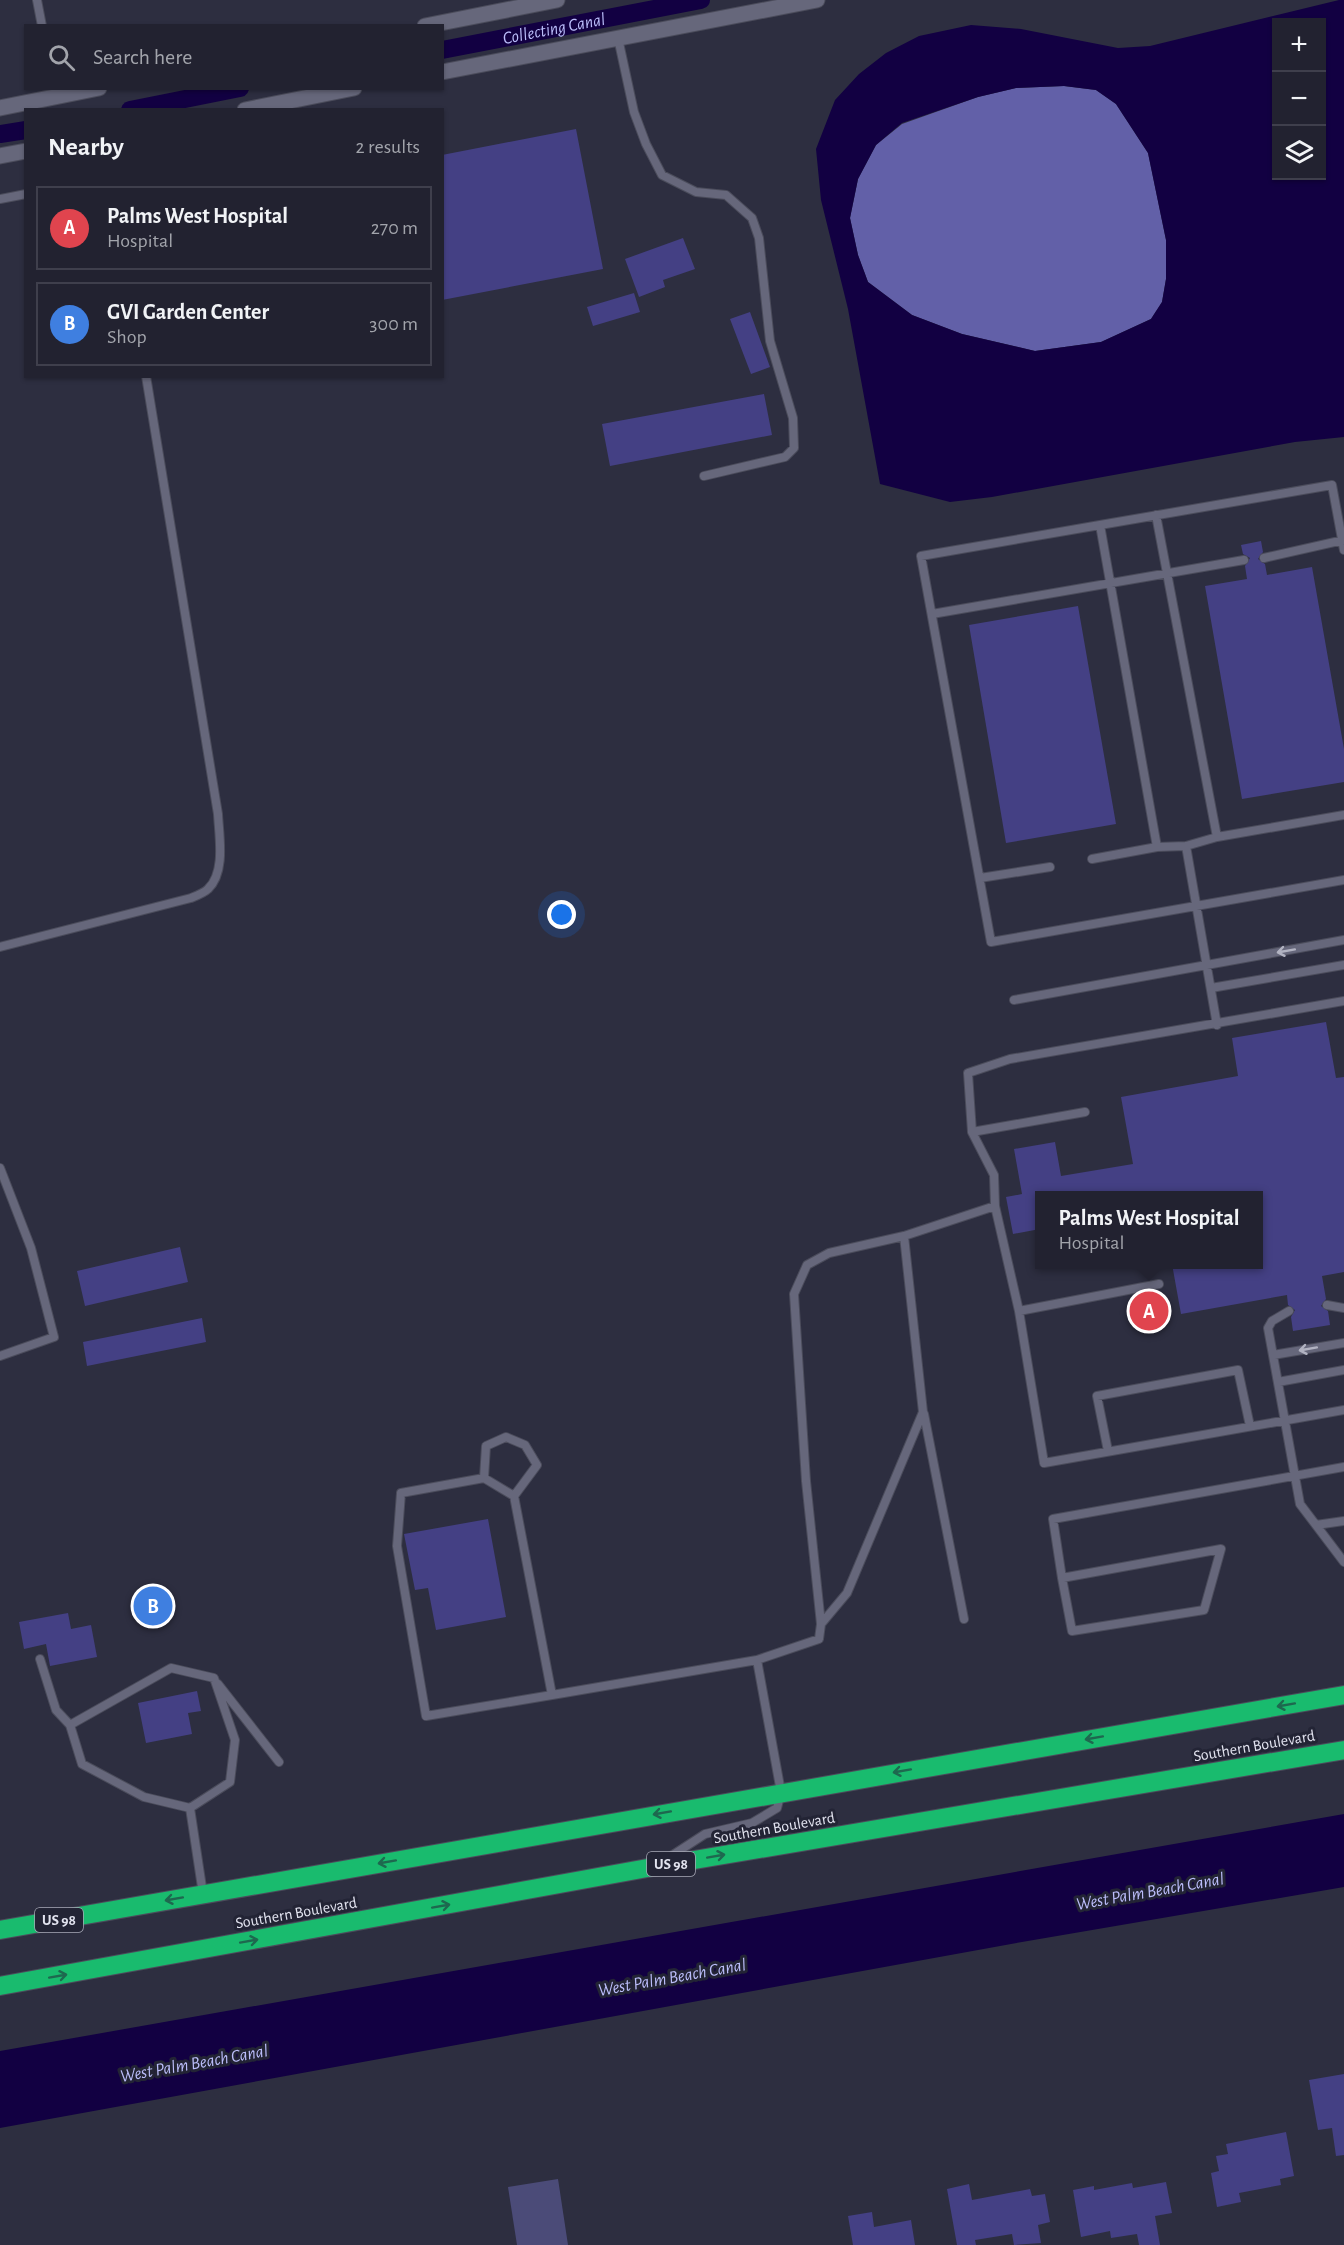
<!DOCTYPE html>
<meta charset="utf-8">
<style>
body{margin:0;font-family:"Alegreya Sans",sans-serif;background:#2e2f3c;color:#f1f3f6}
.controls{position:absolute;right:18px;top:18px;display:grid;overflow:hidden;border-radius:0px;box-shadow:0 2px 4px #0004}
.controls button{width:54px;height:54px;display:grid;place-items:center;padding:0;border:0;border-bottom:2px solid #3f3f4c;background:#222230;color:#f1f3f6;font:30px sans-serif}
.you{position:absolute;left:562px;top:915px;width:21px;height:21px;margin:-15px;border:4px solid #fff;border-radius:50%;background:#1a73e8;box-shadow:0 0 0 9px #1a73e833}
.badge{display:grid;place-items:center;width:39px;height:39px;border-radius:50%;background:#30d883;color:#fff;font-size:20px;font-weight:700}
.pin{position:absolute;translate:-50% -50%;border:3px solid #fff;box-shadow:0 2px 6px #0006}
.popup{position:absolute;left:1035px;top:1191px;width:228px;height:78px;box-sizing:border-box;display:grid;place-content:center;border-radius:0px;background:#222230;filter:drop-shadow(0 2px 4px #0005);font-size:20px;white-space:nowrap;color:#a2a4ab}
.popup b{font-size:22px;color:#f1f3f6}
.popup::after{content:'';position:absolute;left:50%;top:100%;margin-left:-12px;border:12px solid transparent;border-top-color:#222230}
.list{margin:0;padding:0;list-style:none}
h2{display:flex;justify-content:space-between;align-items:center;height:78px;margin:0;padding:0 24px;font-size:26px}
h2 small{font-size:20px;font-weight:400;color:#a2a4ab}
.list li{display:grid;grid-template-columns:39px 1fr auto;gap:18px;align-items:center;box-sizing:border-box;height:84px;margin:0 12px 12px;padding:0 12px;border:2px solid #3f3f4c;border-radius:0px}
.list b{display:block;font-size:22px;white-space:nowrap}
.list p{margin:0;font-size:20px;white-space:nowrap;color:#a2a4ab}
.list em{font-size:20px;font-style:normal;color:#a2a4ab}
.icon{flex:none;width:33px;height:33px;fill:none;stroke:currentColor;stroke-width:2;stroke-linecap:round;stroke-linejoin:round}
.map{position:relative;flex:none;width:1344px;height:2245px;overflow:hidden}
.search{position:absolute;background:#222230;box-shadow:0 2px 4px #0004;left:24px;top:24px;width:420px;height:66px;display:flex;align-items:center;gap:15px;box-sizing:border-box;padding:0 21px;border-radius:0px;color:#a2a4ab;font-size:22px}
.panel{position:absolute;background:#222230;box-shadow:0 2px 4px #0004;left:24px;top:108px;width:420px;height:270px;border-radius:0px}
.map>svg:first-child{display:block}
</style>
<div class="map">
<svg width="1344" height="2245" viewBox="0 0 1344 2245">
<rect width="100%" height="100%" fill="#2d2e40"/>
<!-- green -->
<path fill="#4b4b78" d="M 558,2179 L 568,2245 L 517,2245 L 508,2187 Z"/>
<!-- forest -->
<path fill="#6260a8" d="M 1064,86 L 1096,90 L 1116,104 L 1148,153 L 1166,240 L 1166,279 L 1162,302 L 1151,319 L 1101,342 L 1035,351 L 962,334 L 912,315 L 868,282 L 858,255 L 850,218 L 858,179 L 876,145 L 902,124 L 978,97 L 1016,88 Z"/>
<!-- water -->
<path fill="#120042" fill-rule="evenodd" d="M 1339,0 L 1344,0 L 1344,437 L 1295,442 L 992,497 L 950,502 L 880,484 L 848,309 L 821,200 L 816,149 L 835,100 L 859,74 L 886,53 L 919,36 L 971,25 L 1021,29 L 1118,48 L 1150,46 ZM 1276,22 L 1322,22 L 1322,176 L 1276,176 ZM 1064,86 L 1096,90 L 1116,104 L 1148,153 L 1166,240 L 1166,279 L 1162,302 L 1151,319 L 1101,342 L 1035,351 L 962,334 L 912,315 L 868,282 L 858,255 L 850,218 L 858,179 L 876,145 L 902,123 L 978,97 L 1016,88 Z
M 1344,1814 L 1344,1887 L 1022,1942 L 0,2128 L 0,2051 Z"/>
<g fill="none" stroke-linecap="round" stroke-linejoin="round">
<!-- canal -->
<g stroke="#120042" stroke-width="18">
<path id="s1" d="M 442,50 L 701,0"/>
<path d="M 130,110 L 240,88"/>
<path d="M 0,134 L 26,130"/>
</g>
</g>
<!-- building -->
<path fill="#444084" d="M 576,129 L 603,269 L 442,300 L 442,155 Z
M 683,238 L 695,269 L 663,280 L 665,287 L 639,297 L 625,259 Z
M 634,293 L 640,312 L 593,326 L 587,307 Z
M 750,312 L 770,367 L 751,374 L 730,319 Z
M 764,394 L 772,435 L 610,466 L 602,424 Z
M 1261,541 L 1263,552 L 1258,559 L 1265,564 L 1267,575 L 1312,567 L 1344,749 L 1344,782 L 1242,799 L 1205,586 L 1247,579 L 1245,566 L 1250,558 L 1243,554 L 1241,545 Z
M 1078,606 L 1116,824 L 1006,843 L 969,625 Z
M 1326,1022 L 1336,1078 L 1344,1077 L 1344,1272 L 1322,1276 L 1326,1299 L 1321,1306 L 1328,1311 L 1330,1325 L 1293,1331 L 1291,1317 L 1295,1310 L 1288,1305 L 1287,1295 L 1181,1314 L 1172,1264 L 1258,1264 L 1258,1196 L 1040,1196 L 1040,1229 L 1013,1234 L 1006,1197 L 1022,1194 L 1014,1149 L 1055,1142 L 1061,1176 L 1133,1164 L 1121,1097 L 1238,1076 L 1232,1038 Z
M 180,1247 L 188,1282 L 85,1306 L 77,1271 Z
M 202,1318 L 206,1342 L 87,1366 L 83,1342 Z
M 488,1519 L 506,1617 L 436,1630 L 428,1588 L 415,1590 L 404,1534 Z
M 68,1613 L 71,1629 L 91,1625 L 97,1657 L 50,1666 L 46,1644 L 24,1649 L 19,1622 Z
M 197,1691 L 201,1711 L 188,1713 L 192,1734 L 146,1743 L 138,1703 Z
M 1344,2074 L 1344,2155 L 1336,2156 L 1332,2128 L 1318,2130 L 1309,2080 Z
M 1286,2132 L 1294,2176 L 1280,2179 L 1281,2185 L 1239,2193 L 1241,2202 L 1217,2207 L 1211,2173 L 1219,2171 L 1216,2156 L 1228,2154 L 1226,2144 Z
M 1166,2182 L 1172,2213 L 1155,2216 L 1160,2245 L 1139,2245 L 1137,2234 L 1111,2238 L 1110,2231 L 1081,2237 L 1073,2190 L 1094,2186 L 1094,2190 L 1132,2183 L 1133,2188 Z
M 969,2184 L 972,2200 L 1030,2189 L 1032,2196 L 1045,2194 L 1050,2222 L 1038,2225 L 1041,2243 L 1014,2245 L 1012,2234 L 975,2240 L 976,2245 L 957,2245 L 947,2189 Z
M 872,2212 L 874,2227 L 911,2220 L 915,2245 L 853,2245 L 848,2216 Z"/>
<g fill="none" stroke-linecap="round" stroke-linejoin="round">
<defs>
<path id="lane" d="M 37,0 L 42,26
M 618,38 L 634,112 L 646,144 L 662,175 L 696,192 L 726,195 L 752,218 L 759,238 L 770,341 L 793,418 L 794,448 L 785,457 L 704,476
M 0,199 L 26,194
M 1156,515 L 1217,837 L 1186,846 L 1157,847 L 1100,525 L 921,556 L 991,942 L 1344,880
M 1100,525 L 1332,485 L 1344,550
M 1264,558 L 1344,540
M 932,614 L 1244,560
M 1217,837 L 1344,815
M 1186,846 L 1217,1025
M 1092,859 L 1157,847
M 980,878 L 1050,867
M 0,947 L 191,898 C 196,896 204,893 208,889 C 226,872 219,836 218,814 L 146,376
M 1211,988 L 1344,965
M 1014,1000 L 1344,940
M 1085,1112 L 972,1132 L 968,1073 L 1010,1059 L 1344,1001
M 972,1132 L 994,1175 L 995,1206 L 1019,1311 L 1159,1284
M 0,1168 L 31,1248 L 54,1337 L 0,1356
M 1327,1305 L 1344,1308
M 1019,1311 L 1044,1463 L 1344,1410
M 1289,1311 L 1272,1321 L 1268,1328 L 1300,1504 L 1344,1562
M 1273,1355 L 1344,1343
M 1278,1382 L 1344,1370
M 924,1414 L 964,1619
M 1108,1451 L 1097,1396 L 1238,1370 L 1250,1426
M 484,1478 L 486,1446 L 506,1437 L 525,1445 L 537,1465 L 514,1496
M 1316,1525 L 1344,1521
M 1062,1578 L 1072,1631 L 1204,1610 L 1221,1549 L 1062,1578 L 1053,1519 L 1344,1467
M 821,1624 L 847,1593 L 923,1412 L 904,1236
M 40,1659 L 56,1710 L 70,1725
M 757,1660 L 819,1639 L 821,1624 L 806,1481 L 794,1294 L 807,1265 L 829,1253 L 904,1236 L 995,1206
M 218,1684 L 279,1762
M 552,1695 L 426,1716 L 397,1546 L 401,1493 L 484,1478 L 514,1496 L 552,1695 L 757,1660 L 781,1792 L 777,1808 L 752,1823 L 705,1834 L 665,1860
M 190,1808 L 144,1797 L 82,1764 L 70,1725 L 171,1668 L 214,1678 L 235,1740 L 230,1782 L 190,1808 L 203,1894"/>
<path id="street" d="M 425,26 L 557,0
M 442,72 L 817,0
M 0,108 L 99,88
M 245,110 L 354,88
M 0,156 L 26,151"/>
<path id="highway" d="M 0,1930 L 1344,1695
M 0,1986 L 653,1867 L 1344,1750"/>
</defs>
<!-- lane casing -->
<use href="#lane" stroke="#4b4c5b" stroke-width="10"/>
<!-- street casing -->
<use href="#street" stroke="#4b4c5b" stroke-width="17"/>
<!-- highway casing -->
<use href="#highway" stroke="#4b4c5b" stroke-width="20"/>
<!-- lane -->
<use href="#lane" stroke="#66677b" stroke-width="8"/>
<!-- street -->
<use href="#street" stroke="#66677b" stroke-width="15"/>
<!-- highway -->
<use href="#highway" stroke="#19bb6e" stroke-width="18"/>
</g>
<!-- one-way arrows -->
<defs><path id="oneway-shaft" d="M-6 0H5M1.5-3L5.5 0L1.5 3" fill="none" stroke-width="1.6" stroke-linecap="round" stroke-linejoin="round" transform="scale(1.5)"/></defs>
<g stroke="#b1b2c1">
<use href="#oneway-shaft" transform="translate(1286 951) rotate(170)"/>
<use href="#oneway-shaft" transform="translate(1308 1349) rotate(170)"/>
</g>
<g stroke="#1e684f">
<use href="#oneway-shaft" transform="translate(1286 1705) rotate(170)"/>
<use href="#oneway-shaft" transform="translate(1094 1738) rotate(170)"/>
<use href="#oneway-shaft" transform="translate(902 1771) rotate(170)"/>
<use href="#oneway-shaft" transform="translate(662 1813) rotate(170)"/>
<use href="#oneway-shaft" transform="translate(716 1856) rotate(-10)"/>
<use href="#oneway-shaft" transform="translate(387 1862) rotate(170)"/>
<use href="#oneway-shaft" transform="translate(174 1899) rotate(170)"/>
<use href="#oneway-shaft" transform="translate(441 1906) rotate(-10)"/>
<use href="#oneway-shaft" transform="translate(249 1941) rotate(-10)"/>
<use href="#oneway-shaft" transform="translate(58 1976) rotate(-10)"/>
</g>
<g text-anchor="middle" stroke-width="6" stroke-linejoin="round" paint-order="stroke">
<!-- shield labels -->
<g fill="#232435" stroke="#a9aab8" stroke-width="1.5">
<rect x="647" y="1852" width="48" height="24" rx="4.5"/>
<rect x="35" y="1908" width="48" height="24" rx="4.5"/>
</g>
<g font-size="15" font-weight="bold" fill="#e3e4f0">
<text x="671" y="1869">US 98</text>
<text x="59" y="1925">US 98</text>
</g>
<!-- street labels -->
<g font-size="16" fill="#e3e4f0" stroke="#232435">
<text transform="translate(1254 1745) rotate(-10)" y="6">Southern Boulevard</text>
<text transform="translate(774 1827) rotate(-10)" y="6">Southern Boulevard</text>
<text transform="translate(296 1912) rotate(-10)" y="6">Southern Boulevard</text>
</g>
<!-- water labels -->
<g font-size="18" font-style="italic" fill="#bbbdfa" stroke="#232435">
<text dy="6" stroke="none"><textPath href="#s1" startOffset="114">Collecting Canal</textPath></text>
<text transform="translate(1150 1891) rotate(-10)" y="6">West Palm Beach Canal</text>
<text transform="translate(672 1977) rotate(-10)" y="6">West Palm Beach Canal</text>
<text transform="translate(194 2063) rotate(-10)" y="6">West Palm Beach Canal</text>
</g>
</g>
</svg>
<div class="controls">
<button>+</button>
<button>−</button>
<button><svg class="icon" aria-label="layers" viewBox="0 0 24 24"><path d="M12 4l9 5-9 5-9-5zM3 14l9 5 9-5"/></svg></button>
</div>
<div class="you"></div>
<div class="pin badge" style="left:1149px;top:1311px;background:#e0444e">A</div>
<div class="popup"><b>Palms West Hospital</b>Hospital</div>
<div class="pin badge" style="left:153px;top:1606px;background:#3f7fe0">B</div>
<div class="search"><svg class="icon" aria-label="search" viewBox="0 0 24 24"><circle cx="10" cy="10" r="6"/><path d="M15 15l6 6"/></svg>Search here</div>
<section class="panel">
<h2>Nearby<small>2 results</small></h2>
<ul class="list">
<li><span class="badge" style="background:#e0444e">A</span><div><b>Palms West Hospital</b><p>Hospital</p></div><em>270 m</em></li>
<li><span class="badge" style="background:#3f7fe0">B</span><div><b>GVI Garden Center</b><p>Shop</p></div><em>300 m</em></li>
</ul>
</section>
</div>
